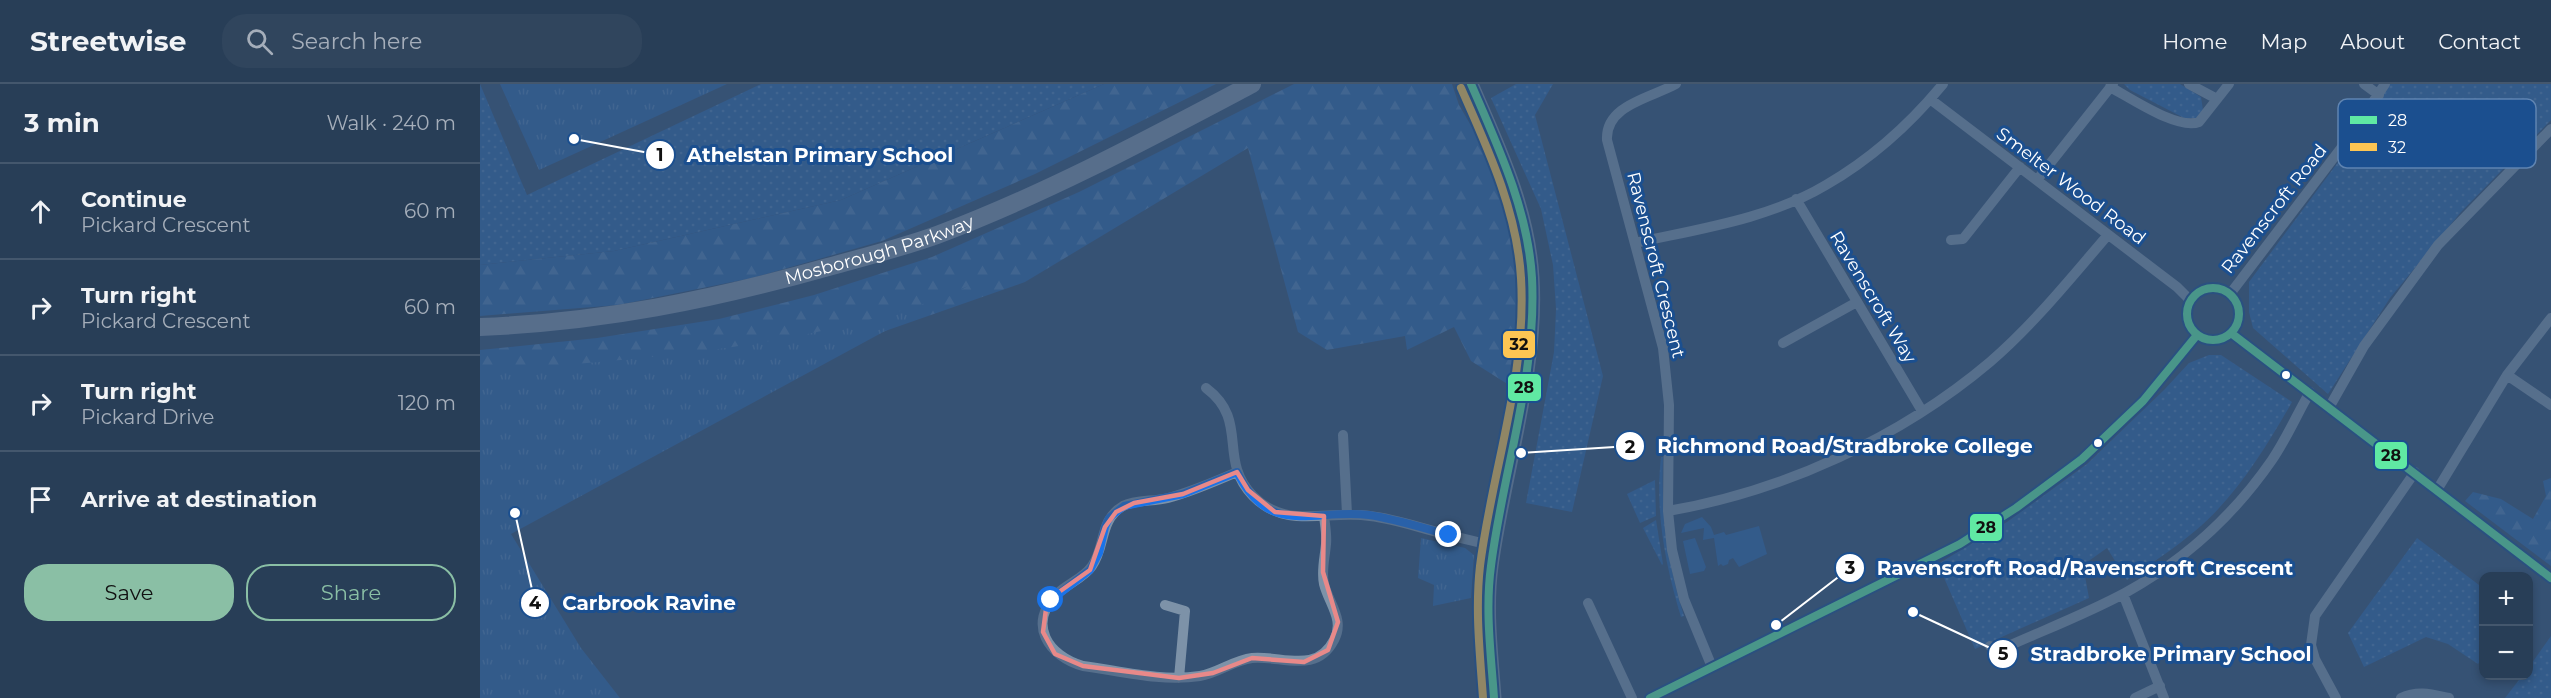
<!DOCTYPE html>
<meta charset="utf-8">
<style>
body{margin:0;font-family:Montserrat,sans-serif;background:#30455d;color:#f1f3f6}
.controls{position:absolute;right:18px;bottom:18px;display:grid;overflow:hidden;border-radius:12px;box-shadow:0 3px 9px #0003}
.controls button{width:54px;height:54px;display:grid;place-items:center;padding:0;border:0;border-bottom:2px solid #44576d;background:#283e57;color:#f1f3f6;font:30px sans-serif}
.stop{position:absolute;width:18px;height:18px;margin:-14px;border:4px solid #1a73e8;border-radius:50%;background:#fff}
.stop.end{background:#1a73e8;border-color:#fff;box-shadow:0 2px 6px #0008}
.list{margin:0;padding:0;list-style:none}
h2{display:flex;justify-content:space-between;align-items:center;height:78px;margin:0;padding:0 24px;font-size:26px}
h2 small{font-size:20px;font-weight:400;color:#a5aeba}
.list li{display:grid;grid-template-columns:39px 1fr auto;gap:18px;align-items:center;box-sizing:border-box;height:96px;padding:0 24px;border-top:2px solid #44576d}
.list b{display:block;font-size:22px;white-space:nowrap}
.list p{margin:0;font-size:20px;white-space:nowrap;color:#a5aeba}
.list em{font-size:20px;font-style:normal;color:#a5aeba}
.actions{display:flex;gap:12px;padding:18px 24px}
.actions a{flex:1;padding:14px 0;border:2px solid #8abfa5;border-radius:24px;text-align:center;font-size:21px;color:#8abfa5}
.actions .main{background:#8abfa5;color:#111}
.icon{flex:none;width:33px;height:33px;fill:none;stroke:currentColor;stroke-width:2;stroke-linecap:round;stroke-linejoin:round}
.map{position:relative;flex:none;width:2071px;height:614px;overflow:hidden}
header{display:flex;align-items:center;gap:36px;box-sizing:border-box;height:84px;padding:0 30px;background:#283e57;border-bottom:2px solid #44576d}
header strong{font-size:28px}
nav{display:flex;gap:33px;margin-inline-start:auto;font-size:21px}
.search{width:420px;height:54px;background:#30455d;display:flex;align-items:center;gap:15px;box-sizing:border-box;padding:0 21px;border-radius:24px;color:#a5aeba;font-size:22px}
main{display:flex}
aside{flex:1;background:#283e57}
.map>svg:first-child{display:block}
</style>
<header>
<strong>Streetwise</strong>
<div class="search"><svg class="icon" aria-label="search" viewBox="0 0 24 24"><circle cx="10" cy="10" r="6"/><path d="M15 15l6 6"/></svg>Search here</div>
<nav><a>Home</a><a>Map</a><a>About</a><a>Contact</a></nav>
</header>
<main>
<aside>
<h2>3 min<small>Walk · 240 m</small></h2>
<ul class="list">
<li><svg class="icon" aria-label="ahead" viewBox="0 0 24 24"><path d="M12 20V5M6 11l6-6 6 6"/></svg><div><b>Continue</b><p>Pickard Crescent</p></div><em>60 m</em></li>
<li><svg class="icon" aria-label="right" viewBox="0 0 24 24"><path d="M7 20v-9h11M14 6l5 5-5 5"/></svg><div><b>Turn right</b><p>Pickard Crescent</p></div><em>60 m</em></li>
<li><svg class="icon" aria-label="right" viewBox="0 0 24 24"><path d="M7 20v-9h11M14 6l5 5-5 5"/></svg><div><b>Turn right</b><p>Pickard Drive</p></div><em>120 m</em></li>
<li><svg class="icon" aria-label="arrive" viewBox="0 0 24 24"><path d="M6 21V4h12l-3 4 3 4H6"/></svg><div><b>Arrive at destination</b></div></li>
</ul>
<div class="actions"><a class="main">Save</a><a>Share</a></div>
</aside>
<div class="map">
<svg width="2071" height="614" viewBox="0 0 2071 614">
<defs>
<pattern id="grass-dots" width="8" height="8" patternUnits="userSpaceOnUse" patternTransform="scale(1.5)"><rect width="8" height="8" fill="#2f66a5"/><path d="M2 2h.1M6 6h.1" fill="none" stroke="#4e7db2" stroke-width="1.8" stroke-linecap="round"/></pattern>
<pattern id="forest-firs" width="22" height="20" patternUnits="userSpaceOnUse" patternTransform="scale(1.5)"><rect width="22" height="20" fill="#2f66a5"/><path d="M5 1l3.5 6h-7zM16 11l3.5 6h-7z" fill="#4e7db2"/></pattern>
<pattern id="park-tufts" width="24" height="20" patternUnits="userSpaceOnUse" patternTransform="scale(1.5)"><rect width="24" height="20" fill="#2f66a5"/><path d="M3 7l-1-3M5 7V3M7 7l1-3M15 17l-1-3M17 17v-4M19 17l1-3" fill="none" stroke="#4e7db2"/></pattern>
</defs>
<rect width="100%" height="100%" fill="#365274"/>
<!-- grass -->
<path fill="url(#grass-dots)" d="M 0,0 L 47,111 L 281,0 L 624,0 L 361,116 L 134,167 L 0,181 Z
M 1036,0 L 1073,0 L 1055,31 L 1123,292 L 1092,428 L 1046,419 L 1074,268 L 1076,225 L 1073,181 L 1061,125 L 1011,14 Z
M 1644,0 L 1700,0 L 1721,13 L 1723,26 L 1716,34 L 1704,34 L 1650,6 Z
M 1909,0 L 2071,0 L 2071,36 L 1981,128 L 1910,214 L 1848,310 L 1773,244 L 1769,228 L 1769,198 L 1876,54 Z
M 1729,271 L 1741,271 L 1812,318 C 1787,362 1755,414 1715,447 C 1694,465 1670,480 1647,496 L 1627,464 L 1603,481 L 1609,514 L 1495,565 L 1458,480 L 1527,438 L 1607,380 L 1684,306 L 1709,279 Z
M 1181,373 L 1183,373 C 1181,431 1187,477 1204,532 L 1201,533 C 1185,480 1175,428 1181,373 Z
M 1175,396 L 1176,432 L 1160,439 L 1147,410 Z
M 1176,436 L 1183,480 L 1182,481 L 1163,444 Z
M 1937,454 L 2003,504 L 2003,573 L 1998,580 L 1968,560 L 1946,553 L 1884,583 L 1868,549 Z
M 2071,552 L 2071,614 L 2025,614 L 2042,592 L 2048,592 L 2049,583 Z"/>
<!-- forest -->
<path fill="url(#forest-firs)" d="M 624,0 L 736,0 L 555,90 L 402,157 L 272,194 L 138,221 L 0,232 L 0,181 L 134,167 L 361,116 Z
M 814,0 L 972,0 L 979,21 L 1020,92 L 1034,154 L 1041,240 L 1029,301 L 991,277 L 974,243 L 927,266 L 925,252 L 847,266 L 818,248 L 768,64 L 545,198 L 331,273 L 0,310 L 0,266 L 117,254 L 239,235 L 334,211 L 452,173 L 599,108 Z
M 2071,394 L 2071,482 L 1985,417 L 1993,408 L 2021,415 L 2053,435 L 2066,412 L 2063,397 Z"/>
<!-- park -->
<path fill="url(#park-tufts)" d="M 20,0 L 247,0 L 59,86 Z
M 488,202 L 31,450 L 101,564 L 140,614 L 0,614 L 0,287 C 146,277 293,267 433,223 C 452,218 470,209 488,202 Z
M 941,454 L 985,464 L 994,471 L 991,514 L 953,522 L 954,501 L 938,494 Z"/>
<!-- garden -->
<path fill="#2f66a5" d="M 1222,433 L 1231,443 L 1234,451 L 1244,448 L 1246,451 L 1279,442 L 1287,470 L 1259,483 L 1253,474 L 1249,476 L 1248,480 L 1243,482 L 1241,480 L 1238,482 L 1234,454 L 1223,456 L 1224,444 L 1201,449 L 1205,440 Z
M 1215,454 L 1226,483 L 1224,487 L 1210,490 L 1203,457 Z"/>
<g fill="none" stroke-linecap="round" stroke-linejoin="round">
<!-- minor -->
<path stroke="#7d92a8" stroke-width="10" d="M 1196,0 C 1171,14 1125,21 1127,56 L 1183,264 L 1189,321 L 1188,427 L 1192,466 L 1204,515 L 1232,583
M 1709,0 L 1737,15
M 1884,0 L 1899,11
M 1630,3 C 1651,14 1697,46 1719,38 L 1749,0
M 1450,15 L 1697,203 L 1711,217
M 1557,96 L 1633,0
M 1316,115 L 1442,327
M 1471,156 L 1483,155 L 1540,83
M 1155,159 C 1218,145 1289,135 1346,101 C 1391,75 1430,40 1463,0
M1707 230a26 26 0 1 1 52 0a26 26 0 1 1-52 0Z
M 1750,210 L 1868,55 L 1905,0
M 1751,249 L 2071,494
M 1303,259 L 1377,218
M 2027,291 L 2071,321
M 726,304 C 770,337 737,375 773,412 C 807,447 849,425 890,432 C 916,435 940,444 965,450 C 982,455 998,457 1014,463
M 1850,322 L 1884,262 L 1958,161 L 2071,45
M 863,351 L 867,430
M 757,388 C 734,398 711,408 688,414 C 673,418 656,415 643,422 C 619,436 626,462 612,482 C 604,494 587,500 577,510 C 547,540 568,572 603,582 C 641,587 681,598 720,592 C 738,589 754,576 772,574 C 801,571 836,591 854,556 C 865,536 849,520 844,500 C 841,487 845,473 846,460 C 847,451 845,441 844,432
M 1957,406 L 2027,291 L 2071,234
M 1188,427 C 1304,407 1420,354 1510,278 C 1554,240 1590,195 1627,152
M 1643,510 L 1684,614
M 1108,519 L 1152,614
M 685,521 L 705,527 L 699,594
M 1510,562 L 1516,565 L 1524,564 C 1564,546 1606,530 1645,509 C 1703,477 1754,431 1792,376 C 1807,354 1817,330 1830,308
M 1170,614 L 1480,460 L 1536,424 L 1602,375 L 1663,317 L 1717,251
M 1655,614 L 1680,602
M 1856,614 L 1835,575 L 1831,561 L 1835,532 L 1935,388
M 1921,614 C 1938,606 1951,610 1969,614"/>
<!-- secondary -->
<path stroke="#798da4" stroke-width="15" d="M 991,0 C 1018,63 1048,124 1052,194 C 1058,285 1023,391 1011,482 C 1005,526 1011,570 1014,614"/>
<!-- trunk -->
<path stroke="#7e90a7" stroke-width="18" id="s1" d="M 0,243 C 122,238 231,216 348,183 C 384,173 421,164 457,151 C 566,110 670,54 772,0"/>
<defs>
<path id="bus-1" d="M 991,0 C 1018,62 1048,126 1052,194 C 1057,292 1023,386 1011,482 C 1005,526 1011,570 1014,614
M1707 230a26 26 0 1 1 52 0a26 26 0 1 1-52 0Z
M 1751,249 L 2071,494
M 1170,614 L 1480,460 L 1536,424 L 1602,375 L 1663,317 L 1717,251"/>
<path id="bus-2" d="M 981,4 C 1008,65 1037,127 1041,194 C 1047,292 1012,386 1000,482 C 995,526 1000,570 1003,614"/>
</defs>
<!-- bus-1 casing -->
<use href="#bus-1" stroke="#1b4f8f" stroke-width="12"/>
<!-- bus-2 casing -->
<use href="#bus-2" stroke="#1b4f8f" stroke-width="12"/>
<!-- bus-1 -->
<use href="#bus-1" stroke="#60e9a3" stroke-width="8"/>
<!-- bus-2 -->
<use href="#bus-2" stroke="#fcc553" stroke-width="8"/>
</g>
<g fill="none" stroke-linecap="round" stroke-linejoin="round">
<!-- route -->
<path stroke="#1a73e8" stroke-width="8" d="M 571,516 L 610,486 L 619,469 L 625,443 L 629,434 L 644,422 L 703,410 L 757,388 C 790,455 833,424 889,431 C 916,435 943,444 969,451"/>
</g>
<!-- marked area -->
<path d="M0 0H2071V614H0ZM 757,388 L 768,406 L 795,428 L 844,432 L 843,488 L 858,538 L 848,566 L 824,578 L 772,574 L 733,589 L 699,594 L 603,582 L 575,570 L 563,548 L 566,525 L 579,508 L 610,486 L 625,443 L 636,428 L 654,419 L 703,410 Z" fill="#365274" fill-opacity=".55" fill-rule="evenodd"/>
<path fill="none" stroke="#e88989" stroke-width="4.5" stroke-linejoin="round" d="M 757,388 L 768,406 L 795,428 L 844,432 L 843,488 L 858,538 L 848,566 L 824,578 L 772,574 L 733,589 L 699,594 L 603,582 L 575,570 L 563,548 L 566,525 L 579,508 L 610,486 L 625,443 L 636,428 L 654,419 L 703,410 Z"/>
<!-- markers -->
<g fill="#fff" stroke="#1b4f8f" stroke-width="2">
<circle cx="1806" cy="291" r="5"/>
<circle cx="1618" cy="359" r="5"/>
</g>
<g text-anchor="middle" stroke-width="6" stroke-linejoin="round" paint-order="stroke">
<!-- street labels -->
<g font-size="18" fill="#fff" stroke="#1b4f8f">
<text transform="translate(1591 102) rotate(37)" y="6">Smelter Wood Road</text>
<text transform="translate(1794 125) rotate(-52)" y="6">Ravenscroft Road</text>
<text dy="6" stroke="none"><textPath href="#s1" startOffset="408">Mosborough Parkway</textPath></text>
<text transform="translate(1176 181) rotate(76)" y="6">Ravenscroft Crescent</text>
<text transform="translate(1393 213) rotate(59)" y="6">Ravenscroft Way</text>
</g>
</g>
<!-- legend -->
<rect x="1858" y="15" width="198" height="69" rx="9" fill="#1b4f8f" stroke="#5f84b1" stroke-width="1.5"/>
<rect x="1870" y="32" width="27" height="8" fill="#60e9a3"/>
<rect x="1870" y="59" width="27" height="8" fill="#fcc553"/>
<g font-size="16" fill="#fff">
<text x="1908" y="42">28</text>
<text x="1908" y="69">32</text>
</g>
<!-- callouts -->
<path fill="none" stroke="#fff" stroke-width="2" d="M94 55L180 71M1041 369L1150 362M1296 541L1370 484M35 429L55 519M1433 528L1523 570"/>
<g fill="#fff" stroke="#1b4f8f" stroke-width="2">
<circle cx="94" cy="55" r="6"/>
<circle cx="1041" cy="369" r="6"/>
<circle cx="1296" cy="541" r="6"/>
<circle cx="35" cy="429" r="6"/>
<circle cx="1433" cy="528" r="6"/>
<circle cx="180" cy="71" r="15"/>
<circle cx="1150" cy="362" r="15"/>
<circle cx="1370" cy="484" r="15"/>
<circle cx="55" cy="519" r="15"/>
<circle cx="1523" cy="570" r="15"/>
</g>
<g font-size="18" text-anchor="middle" font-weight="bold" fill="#111">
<text x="180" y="77">1</text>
<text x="1150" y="369">2</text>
<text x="1370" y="490">3</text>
<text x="55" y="525">4</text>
<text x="1523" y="576">5</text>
</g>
<g font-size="20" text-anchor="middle" font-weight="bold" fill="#fff" stroke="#1b4f8f" stroke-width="6" stroke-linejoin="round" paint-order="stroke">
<text x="340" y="78">Athelstan Primary School</text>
<text x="1365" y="369">Richmond Road/Stradbroke College</text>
<text x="1605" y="491">Ravenscroft Road/Ravenscroft Crescent</text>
<text x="169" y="526">Carbrook Ravine</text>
<text x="1691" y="577">Stradbroke Primary School</text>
</g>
<g stroke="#1b4f8f" stroke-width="2">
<rect x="1022" y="246" width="34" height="29" rx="6" fill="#fcc553"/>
<rect x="1027" y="289" width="35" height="29" rx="6" fill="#60e9a3"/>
<rect x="1894" y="357" width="34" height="29" rx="6" fill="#60e9a3"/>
<rect x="1489" y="429" width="34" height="29" rx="6" fill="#60e9a3"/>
</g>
<g font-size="16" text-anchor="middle" font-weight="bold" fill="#111">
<text x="1039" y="266">32</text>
<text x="1044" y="309">28</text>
<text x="1911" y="377">28</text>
<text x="1506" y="449">28</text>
</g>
</svg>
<div class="controls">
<button>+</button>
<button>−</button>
</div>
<div class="stop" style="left:571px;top:516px"></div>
<div class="stop end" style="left:969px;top:451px"></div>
</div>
</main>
